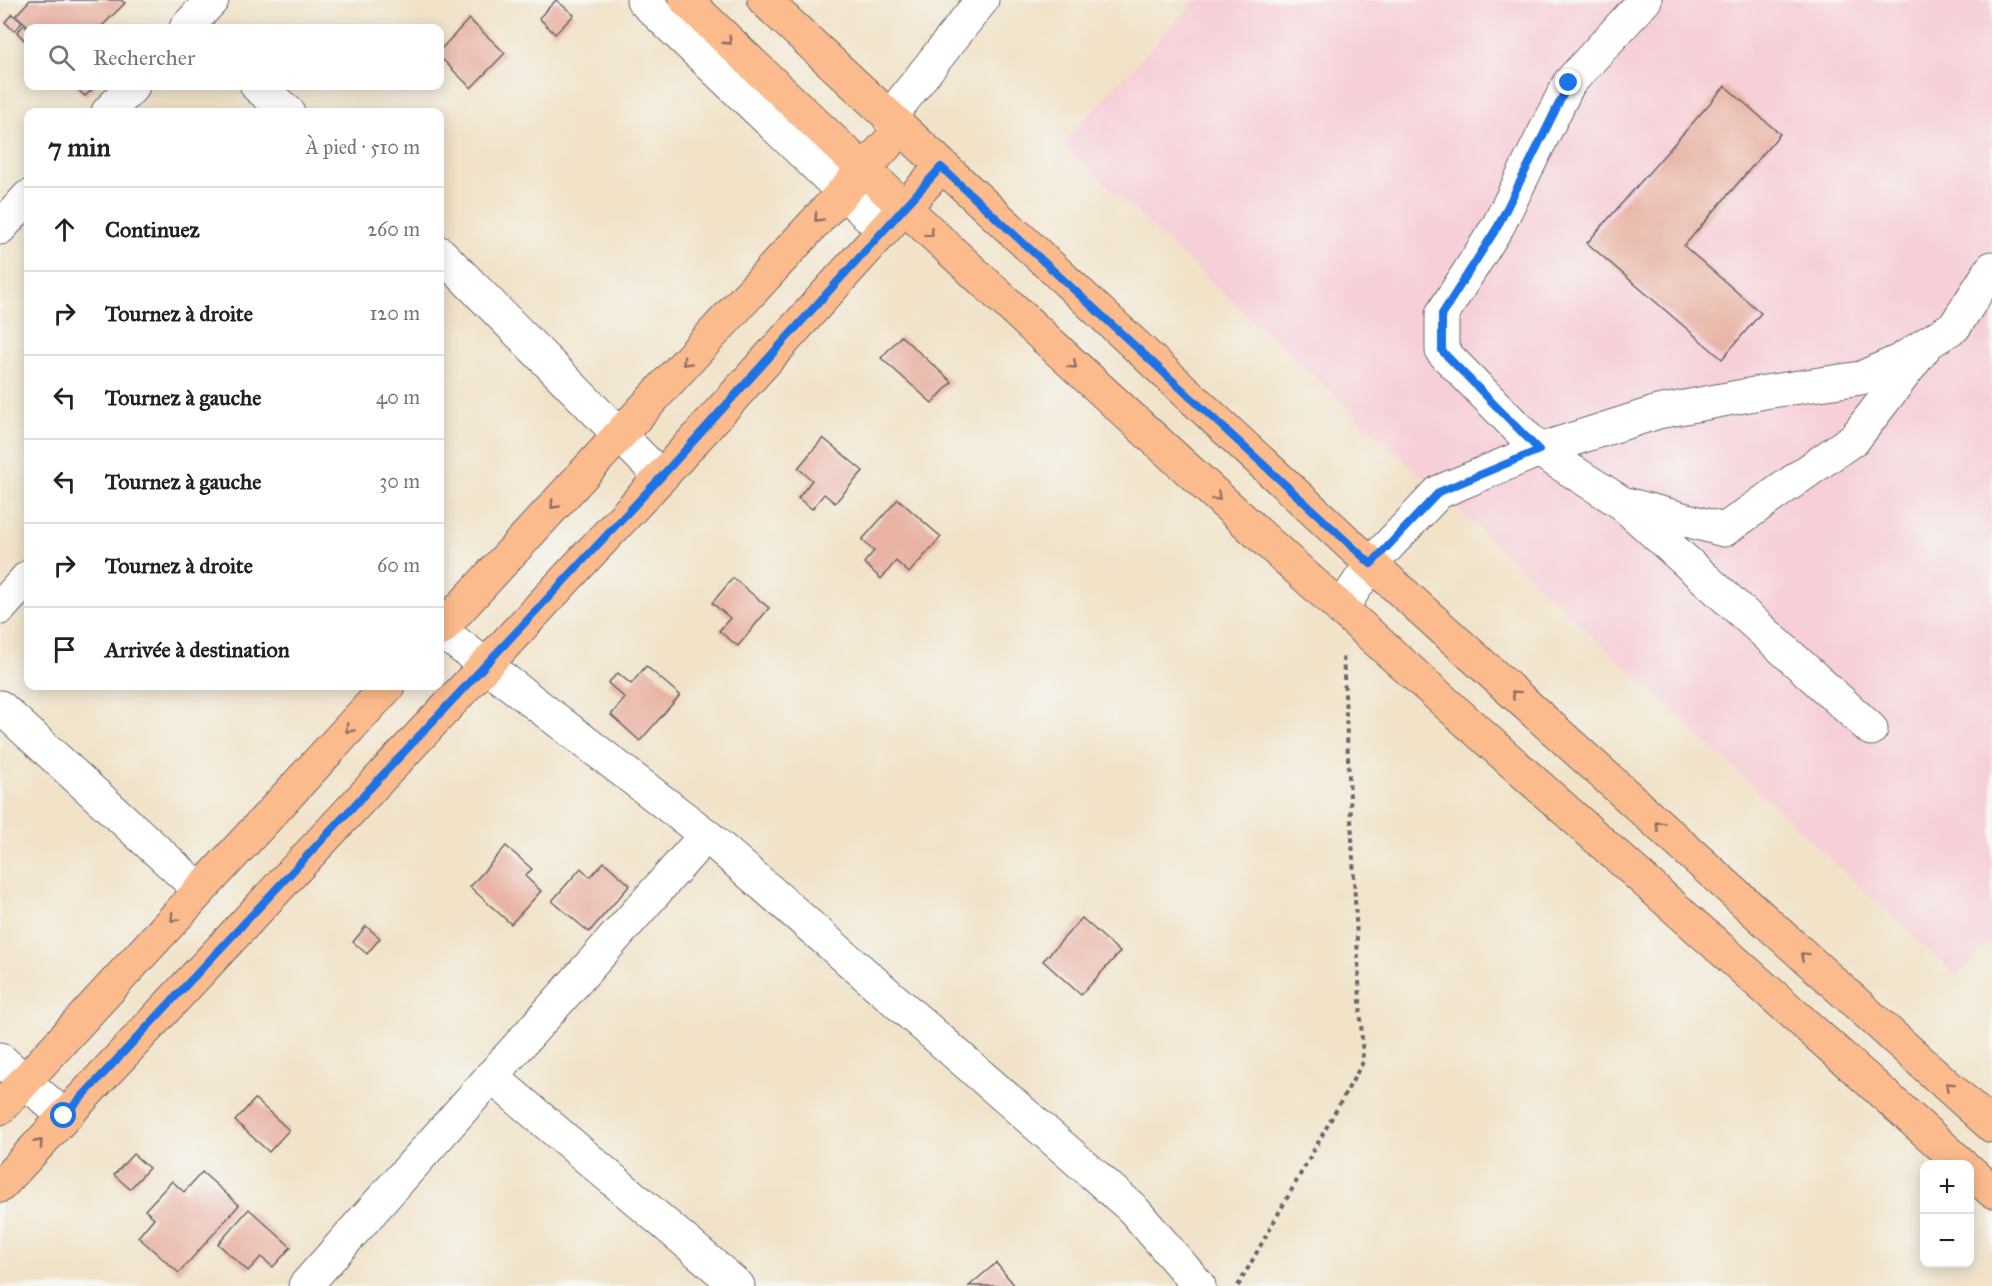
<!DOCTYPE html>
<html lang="fr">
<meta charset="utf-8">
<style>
body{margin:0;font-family:"IM FELL Great Primer",serif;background:#f6f6f6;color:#222}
.controls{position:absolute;right:18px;bottom:18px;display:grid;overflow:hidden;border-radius:12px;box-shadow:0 3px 15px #0003}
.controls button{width:54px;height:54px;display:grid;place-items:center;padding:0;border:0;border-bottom:2px solid #e0e0e0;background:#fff;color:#222;font:30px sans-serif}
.stop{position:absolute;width:18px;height:18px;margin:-14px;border:4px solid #1a73e8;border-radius:50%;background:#fff}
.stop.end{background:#1a73e8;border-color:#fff;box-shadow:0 2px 6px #0008}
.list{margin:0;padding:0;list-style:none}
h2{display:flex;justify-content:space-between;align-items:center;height:78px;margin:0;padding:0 24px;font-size:26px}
h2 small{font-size:20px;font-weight:400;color:#767676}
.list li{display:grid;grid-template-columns:39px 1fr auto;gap:18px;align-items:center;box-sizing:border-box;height:84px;padding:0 24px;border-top:2px solid #e0e0e0}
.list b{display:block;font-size:22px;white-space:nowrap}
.list em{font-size:20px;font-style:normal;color:#767676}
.icon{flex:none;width:33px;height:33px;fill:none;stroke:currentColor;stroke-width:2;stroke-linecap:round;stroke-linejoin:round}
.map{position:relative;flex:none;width:1992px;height:1286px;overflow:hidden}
.search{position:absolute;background:#fff;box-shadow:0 3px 15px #0003;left:24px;top:24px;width:420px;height:66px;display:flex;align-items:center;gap:15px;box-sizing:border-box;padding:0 21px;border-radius:12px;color:#767676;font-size:22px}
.panel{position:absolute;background:#fff;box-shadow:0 3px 15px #0003;left:24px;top:108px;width:420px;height:582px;border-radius:12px}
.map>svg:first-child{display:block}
</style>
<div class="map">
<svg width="1992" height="1286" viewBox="0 0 1992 1286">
<rect width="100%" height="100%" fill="#f6f6f2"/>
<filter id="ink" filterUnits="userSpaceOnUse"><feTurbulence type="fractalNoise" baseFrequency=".0167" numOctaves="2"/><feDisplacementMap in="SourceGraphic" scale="12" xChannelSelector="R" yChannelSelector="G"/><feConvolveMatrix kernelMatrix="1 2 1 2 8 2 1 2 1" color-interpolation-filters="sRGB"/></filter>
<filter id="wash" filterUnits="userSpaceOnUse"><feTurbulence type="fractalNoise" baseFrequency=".008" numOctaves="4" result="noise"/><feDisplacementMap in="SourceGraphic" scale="24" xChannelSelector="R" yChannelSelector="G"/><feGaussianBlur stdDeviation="1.35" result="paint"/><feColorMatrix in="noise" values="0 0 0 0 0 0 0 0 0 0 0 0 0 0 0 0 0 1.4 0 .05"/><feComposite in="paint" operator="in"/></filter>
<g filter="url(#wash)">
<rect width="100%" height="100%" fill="#f1e2c8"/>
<!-- built -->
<path fill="#f6cfd7" d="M 1196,0 L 1992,0 L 1992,939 L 1957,977 L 1439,492 L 1062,144 Z"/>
<g id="blocks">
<!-- building -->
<path fill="#e9b2a4" d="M 30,0 L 121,0 L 125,3 L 100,28 L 30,28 L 16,15 Z
M 556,0 L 574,15 L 555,34 L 539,18 Z
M 12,14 L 22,23 L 14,31 L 5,22 Z
M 469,19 L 505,53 L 471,88 L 440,57 L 440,50 Z
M 24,25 L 28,29 L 28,44 L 17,32 Z
M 74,86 L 96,86 L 85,96 Z
M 1725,86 L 1780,134 L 1684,246 L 1761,313 L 1722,359 L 1587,243 Z
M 901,336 L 952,382 L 932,403 L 881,358 Z
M 823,438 L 863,471 L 835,503 L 824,494 L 812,509 L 798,498 L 812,480 L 798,468 Z
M 898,499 L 941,537 L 909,573 L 896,561 L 881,579 L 864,563 L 874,551 L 862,540 Z
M 733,578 L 769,608 L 738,646 L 719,631 L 730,618 L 712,603 Z
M 646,666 L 680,695 L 640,741 L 611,715 L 625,698 L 608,683 L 618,673 L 631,684 Z
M 506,846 L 532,869 L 525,876 L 541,891 L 511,924 L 470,887 Z
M 604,862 L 630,885 L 589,932 L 552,901 L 581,868 L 590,877 Z
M 1082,918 L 1120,952 L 1081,995 L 1043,961 Z
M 366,926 L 380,938 L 367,954 L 353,942 Z
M 255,1099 L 289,1130 L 269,1152 L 235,1121 Z
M 133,1154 L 149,1168 L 130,1189 L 114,1175 Z
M 202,1172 L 239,1205 L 179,1273 L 138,1237 L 154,1218 L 145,1210 L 172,1181 L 184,1192 Z
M 249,1209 L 291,1247 L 273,1267 L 261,1257 L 248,1271 L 218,1244 Z
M 996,1263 L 1015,1286 L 969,1286 Z"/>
</g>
</g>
<g filter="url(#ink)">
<use href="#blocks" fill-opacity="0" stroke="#6a656c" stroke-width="1.5"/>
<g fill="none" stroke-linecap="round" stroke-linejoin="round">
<defs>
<path id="minor" d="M 643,0 L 883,230
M 1645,0 L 1569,83 L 1498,226 L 1442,314 L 1442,351 L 1539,450 L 1622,503 L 1724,530 L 1855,438 L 1928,343
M 186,28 L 212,0
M 257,86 L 288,112
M 108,112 L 133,86
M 889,118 L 982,0
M 0,228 L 28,197
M 440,253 L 661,477
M 1626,507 L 1871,729
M 0,608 L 28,577
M 1341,609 L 1371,564 L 1439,492 L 1539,450 L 1658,412 L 1765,392 L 1861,378 L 1899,361 L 1955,326 L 1992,268
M 440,630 L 706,835 L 1132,1208 L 1199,1286
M 0,707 L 200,890
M 0,1059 L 64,1116
M 491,1076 L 738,1286
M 305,1286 L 706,835"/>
<path id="major" d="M 686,0 C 1101,400 1533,781 1962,1164
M 764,0 L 1371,564 L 1992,1126
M 440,630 L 901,129
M 0,1108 L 388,686
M 1970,1171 L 1992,1191
M 0,1186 L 661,477 L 941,167"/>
</defs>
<!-- minor casing -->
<use href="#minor" stroke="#6a656c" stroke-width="35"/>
<!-- major casing -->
<use href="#major" stroke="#6a656c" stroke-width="35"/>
<!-- path -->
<path stroke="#6a656c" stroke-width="4" stroke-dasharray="4.5 4.5" stroke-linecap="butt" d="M 1238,1286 L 1363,1062 L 1343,655"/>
<!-- minor -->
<use href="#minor" stroke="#fff" stroke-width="33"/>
<!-- major -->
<use href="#major" stroke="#fbbb8c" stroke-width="33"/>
</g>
<!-- one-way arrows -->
<defs><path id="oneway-chevron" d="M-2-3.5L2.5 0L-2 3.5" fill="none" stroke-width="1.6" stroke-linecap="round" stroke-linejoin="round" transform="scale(1.5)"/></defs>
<g stroke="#8e6e64">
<use href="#oneway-chevron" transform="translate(728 41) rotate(44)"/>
<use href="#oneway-chevron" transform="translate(818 218) rotate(133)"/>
<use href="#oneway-chevron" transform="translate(930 233) rotate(42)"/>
<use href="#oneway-chevron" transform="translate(686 362) rotate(133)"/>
<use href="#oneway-chevron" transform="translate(1073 365) rotate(42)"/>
<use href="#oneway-chevron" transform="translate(1217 497) rotate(42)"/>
<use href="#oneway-chevron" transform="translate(554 505) rotate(133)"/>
<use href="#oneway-chevron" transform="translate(1515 694) rotate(-138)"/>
<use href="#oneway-chevron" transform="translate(349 729) rotate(133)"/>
<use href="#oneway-chevron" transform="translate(1659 825) rotate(-138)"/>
<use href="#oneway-chevron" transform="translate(174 918) rotate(133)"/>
<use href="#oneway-chevron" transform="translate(1804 956) rotate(-138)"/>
<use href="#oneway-chevron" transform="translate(1949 1086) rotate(-138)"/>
<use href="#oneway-chevron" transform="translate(39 1143) rotate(-48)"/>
</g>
</g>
<g fill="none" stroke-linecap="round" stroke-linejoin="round" filter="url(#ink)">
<!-- route -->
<path stroke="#1a73e8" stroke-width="8" d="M 64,1116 L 661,477 L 941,167 L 1371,564 L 1439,492 L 1539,450 L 1442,351 L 1442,314 L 1498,226 L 1569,83"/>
</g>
</svg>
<div class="controls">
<button>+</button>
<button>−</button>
</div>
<div class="stop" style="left:64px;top:1116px"></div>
<div class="stop end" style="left:1569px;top:83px"></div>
<div class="search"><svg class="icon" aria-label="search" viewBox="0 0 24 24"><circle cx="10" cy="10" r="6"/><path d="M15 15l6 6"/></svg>Rechercher</div>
<section class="panel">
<h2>7 min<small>À pied · 510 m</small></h2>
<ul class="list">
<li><svg class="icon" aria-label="ahead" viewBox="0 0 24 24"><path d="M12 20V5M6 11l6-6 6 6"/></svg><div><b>Continuez</b></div><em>260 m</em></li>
<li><svg class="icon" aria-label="right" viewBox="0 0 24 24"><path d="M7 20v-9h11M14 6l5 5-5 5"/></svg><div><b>Tournez à droite</b></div><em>120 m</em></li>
<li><svg class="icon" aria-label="left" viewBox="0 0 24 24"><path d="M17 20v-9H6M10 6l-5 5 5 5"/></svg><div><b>Tournez à gauche</b></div><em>40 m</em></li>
<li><svg class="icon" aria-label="left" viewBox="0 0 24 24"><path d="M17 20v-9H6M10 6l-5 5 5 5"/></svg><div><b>Tournez à gauche</b></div><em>30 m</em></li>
<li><svg class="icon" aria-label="right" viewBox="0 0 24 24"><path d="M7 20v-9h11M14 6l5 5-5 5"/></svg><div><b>Tournez à droite</b></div><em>60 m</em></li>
<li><svg class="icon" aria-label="arrive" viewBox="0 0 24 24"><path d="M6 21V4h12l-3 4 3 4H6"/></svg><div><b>Arrivée à destination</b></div></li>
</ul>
</section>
</div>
